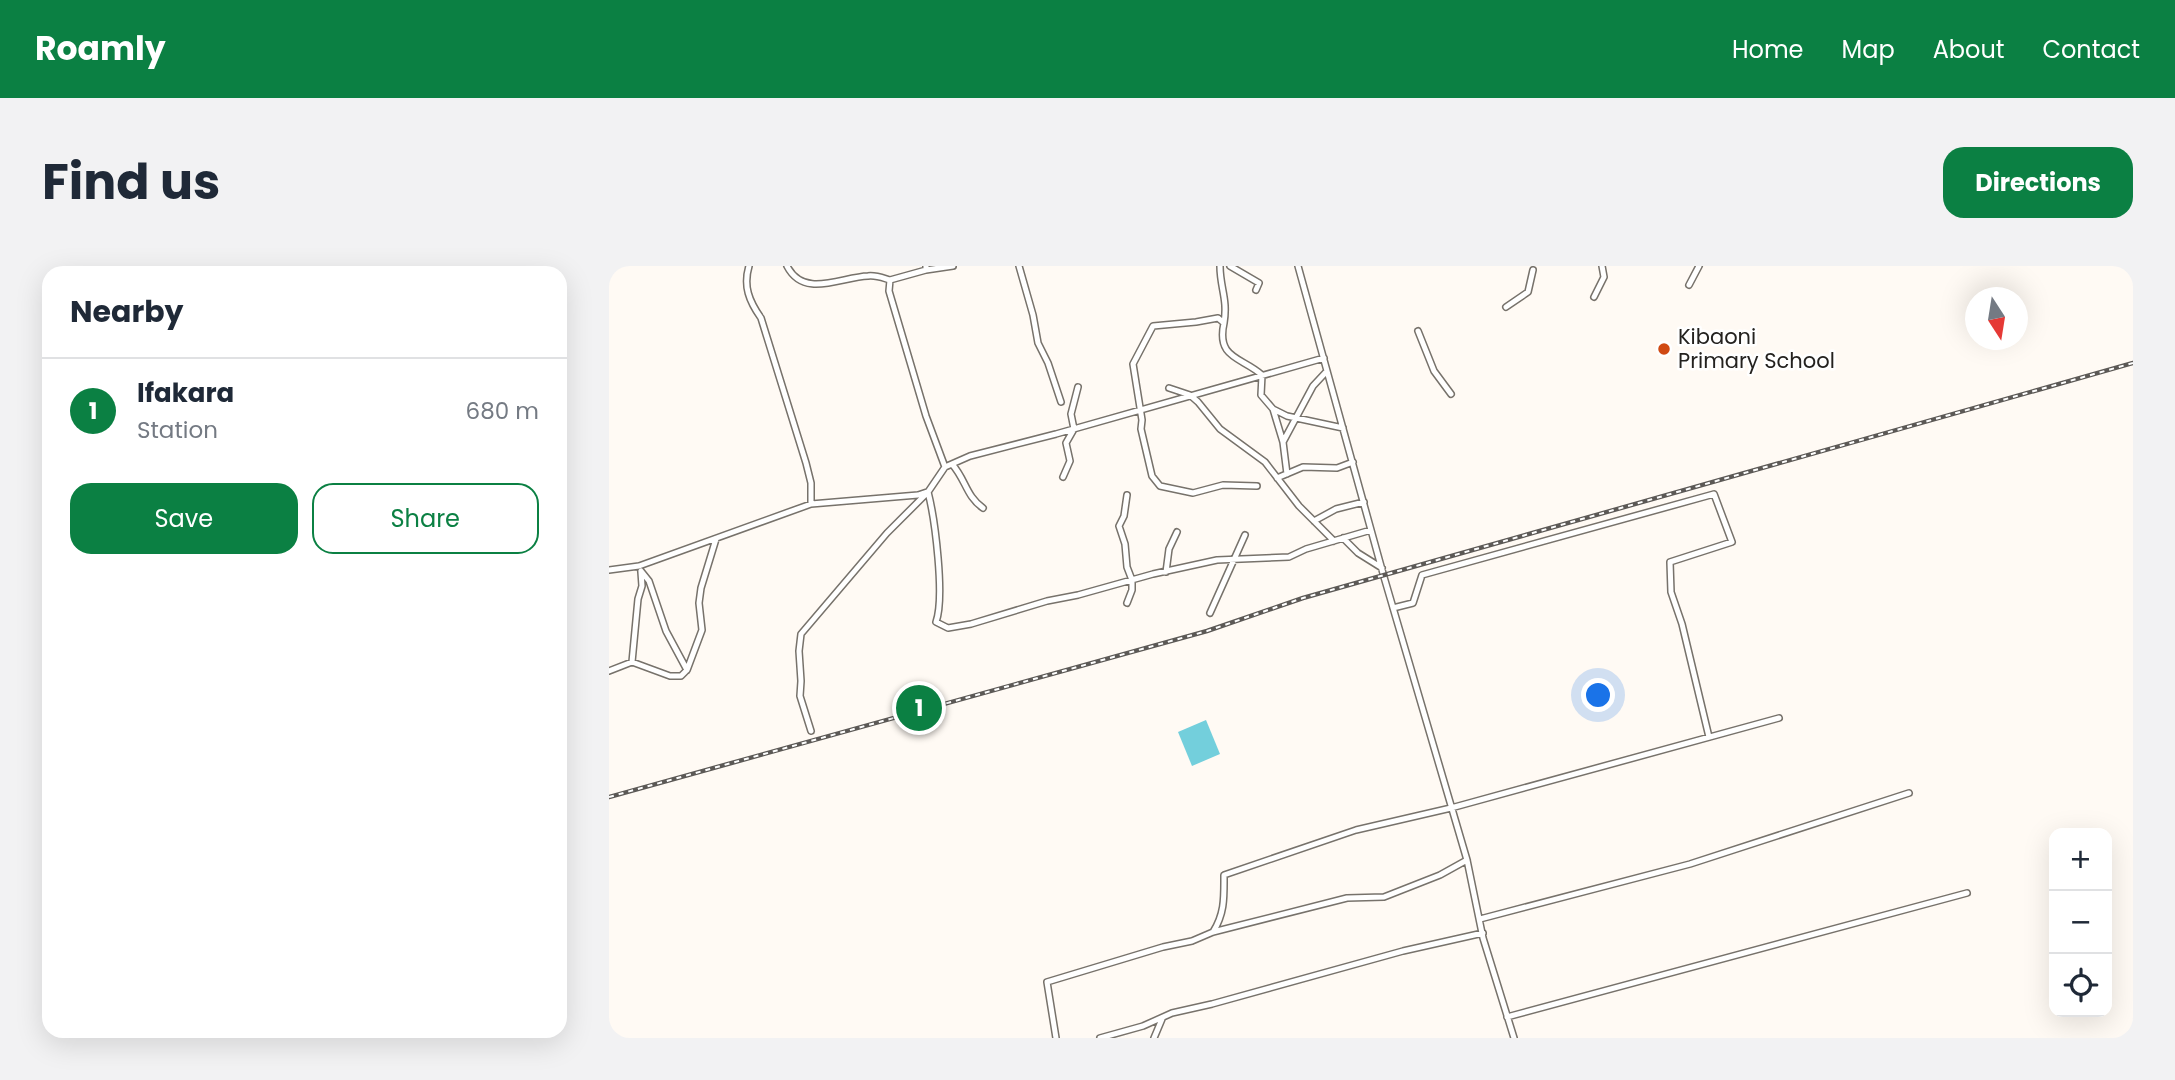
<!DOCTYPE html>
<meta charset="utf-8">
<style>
body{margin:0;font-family:Poppins,sans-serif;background:#f2f2f3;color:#1f2937}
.controls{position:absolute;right:21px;bottom:21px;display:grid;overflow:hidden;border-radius:14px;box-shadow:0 7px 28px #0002}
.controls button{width:63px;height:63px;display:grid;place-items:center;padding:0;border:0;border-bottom:2px solid #e0e1e3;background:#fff;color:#1f2937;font:35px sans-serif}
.compass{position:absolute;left:1356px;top:21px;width:63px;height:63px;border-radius:50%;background:#fff;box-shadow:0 7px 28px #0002;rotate:168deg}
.you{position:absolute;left:990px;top:430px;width:24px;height:24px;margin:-18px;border:5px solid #fff;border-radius:50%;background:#1a73e8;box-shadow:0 0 0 10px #1a73e833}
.badge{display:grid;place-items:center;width:46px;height:46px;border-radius:50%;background:#0b8043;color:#fff;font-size:23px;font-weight:700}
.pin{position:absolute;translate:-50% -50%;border:4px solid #fff;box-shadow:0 2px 7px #0006}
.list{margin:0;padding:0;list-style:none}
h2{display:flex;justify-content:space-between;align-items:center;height:91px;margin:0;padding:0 28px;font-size:30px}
h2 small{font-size:23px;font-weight:400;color:#747a83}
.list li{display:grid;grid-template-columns:46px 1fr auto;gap:21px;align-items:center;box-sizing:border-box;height:105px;padding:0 28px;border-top:2px solid #e0e1e3}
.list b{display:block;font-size:26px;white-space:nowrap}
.list p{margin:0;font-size:23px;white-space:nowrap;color:#747a83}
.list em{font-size:23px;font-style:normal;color:#747a83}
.actions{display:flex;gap:14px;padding:21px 28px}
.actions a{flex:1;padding:16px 0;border:2px solid #0b8043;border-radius:21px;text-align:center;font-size:24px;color:#0b8043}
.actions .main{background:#0b8043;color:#fff}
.icon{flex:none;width:38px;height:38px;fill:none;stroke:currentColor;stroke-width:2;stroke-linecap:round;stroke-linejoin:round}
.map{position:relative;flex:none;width:1524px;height:772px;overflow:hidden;border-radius:21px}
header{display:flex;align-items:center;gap:42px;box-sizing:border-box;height:98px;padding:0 35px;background:#0b8043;color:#fff}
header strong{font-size:33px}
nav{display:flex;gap:38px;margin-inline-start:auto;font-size:24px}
.intro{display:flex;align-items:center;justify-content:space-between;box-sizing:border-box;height:168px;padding:0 42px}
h1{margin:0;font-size:49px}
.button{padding:18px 32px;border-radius:21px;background:#0b8043;color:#fff;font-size:24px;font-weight:700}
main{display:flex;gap:42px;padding:0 42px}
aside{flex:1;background:#fff;border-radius:21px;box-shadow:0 7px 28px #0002}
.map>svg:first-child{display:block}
</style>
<header>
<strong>Roamly</strong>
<nav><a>Home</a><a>Map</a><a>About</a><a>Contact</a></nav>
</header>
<div class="intro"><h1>Find us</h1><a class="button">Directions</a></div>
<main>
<aside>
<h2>Nearby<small></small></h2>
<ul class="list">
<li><span class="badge">1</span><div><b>Ifakara</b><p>Station</p></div><em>680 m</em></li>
</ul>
<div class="actions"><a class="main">Save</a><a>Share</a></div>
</aside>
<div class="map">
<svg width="1524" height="772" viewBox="0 0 1524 772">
<rect width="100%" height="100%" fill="#fffaf4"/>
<!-- water -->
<path fill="#73cfdc" d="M 597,454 L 611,488 L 583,500 L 569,466 Z"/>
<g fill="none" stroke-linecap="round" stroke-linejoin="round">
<defs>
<path id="minor" d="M 140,0 C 134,20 140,35 152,52 L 197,197 L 202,217 L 202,238
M 178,0 C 195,33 232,11 259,10 C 267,9 274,12 281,14
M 317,0 L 317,4 L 281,14 L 280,25 L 317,150 L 336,201
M 410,0 L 424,49 L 429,77 L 439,97 L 452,136
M 611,0 C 611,22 619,33 615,57
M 621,0 L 650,17 L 647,24
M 689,0 L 775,311 L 858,594 L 874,672 L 905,772
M 317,4 L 344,0
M 1080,19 L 1090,0
M 985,31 L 995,11 L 993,0
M 897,41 L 919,26 L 924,4
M 809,65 L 825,105 L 842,128
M 560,122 L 581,129 L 589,136 L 611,163 L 656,196 L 690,240 L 725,275
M 664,143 L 674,176 L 678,208
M 674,176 L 704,120 L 718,105
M 343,198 C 357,214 357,230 374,242
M 454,211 L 461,195 L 457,177 L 465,163 L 462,148 L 469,121
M 668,212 L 694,201 L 728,202 L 744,196
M 648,220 L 614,219 L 584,227 L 551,220 L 543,210 L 532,163 L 533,154 L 524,98 L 544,60 L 587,56 L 609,52 L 615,57 C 607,93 633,91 653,109 L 652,129 L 664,143 L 678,150 L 734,162
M 319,226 C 326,253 336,331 327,356 L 339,362 L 362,358 L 438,335 L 469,329 L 544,308 L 608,294 L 680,291 L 697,283 L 762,264
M 705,255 L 727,243 L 755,236
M 734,272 L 749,287 L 773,302
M 0,304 L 30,300 L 202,238 L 309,229 L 318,226
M 557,306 L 560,283 L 568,266
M 518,337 L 523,324 L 523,314 L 518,301 L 516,278 L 510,260 L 515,250 L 518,229
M 784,342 L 804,337 L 813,309 L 1105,228 L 1123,276 L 1061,296 L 1062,326 L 1073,358 L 1100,471
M 601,347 L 636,269
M 23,396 L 61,410 L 72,410 L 78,404 L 57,365 L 40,315 L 32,305
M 78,404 L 93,364 L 90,337 L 92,322 L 107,273
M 0,405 L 23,396 L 29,333 L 33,320 L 32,306
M 202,465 L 191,430 L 192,415 L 190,385 L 192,368 L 278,267 L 319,226 L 336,201 L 361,190 L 447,168 L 715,92
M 871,653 L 1081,598 L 1300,527
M 604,666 C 616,647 615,631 615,609 L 747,564 L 842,542 L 1170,452
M 898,751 L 1358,627
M 447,772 L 438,716 L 554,681 L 583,675 L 604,666 L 738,632 L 775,631 L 831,609 L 858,594
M 491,772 L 534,760 L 563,747 L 603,738 L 794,685 L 874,667
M 545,772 L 553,753"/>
</defs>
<!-- minor casing -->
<use href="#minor" stroke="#77726b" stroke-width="8"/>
<!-- minor -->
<use href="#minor" stroke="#fff" stroke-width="5"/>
<defs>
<path id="rail" d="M 0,531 L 598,365 L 694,332 L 1524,97"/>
</defs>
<!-- rail casing -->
<use href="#rail" stroke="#5c5956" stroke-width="4.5"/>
<!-- rail -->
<use href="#rail" stroke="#fff" stroke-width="2" stroke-dasharray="5" stroke-linecap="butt"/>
</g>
<!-- markers -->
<circle fill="#d04a13" stroke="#fff" stroke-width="2.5" cx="1055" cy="83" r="7"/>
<g text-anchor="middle" stroke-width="5" stroke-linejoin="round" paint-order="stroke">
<!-- poi labels -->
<g font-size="21" fill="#24221f" stroke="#fff" text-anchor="start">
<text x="1069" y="78">Kibaoni<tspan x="1069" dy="24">Primary School</tspan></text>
</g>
</g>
</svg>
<div class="controls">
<button>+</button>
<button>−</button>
<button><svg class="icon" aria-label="locate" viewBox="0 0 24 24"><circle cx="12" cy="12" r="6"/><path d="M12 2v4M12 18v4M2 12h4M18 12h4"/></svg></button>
</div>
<svg class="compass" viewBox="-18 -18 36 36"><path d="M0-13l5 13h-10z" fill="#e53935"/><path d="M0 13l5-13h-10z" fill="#747a83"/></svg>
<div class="you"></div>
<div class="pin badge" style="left:310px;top:442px">1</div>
</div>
</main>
